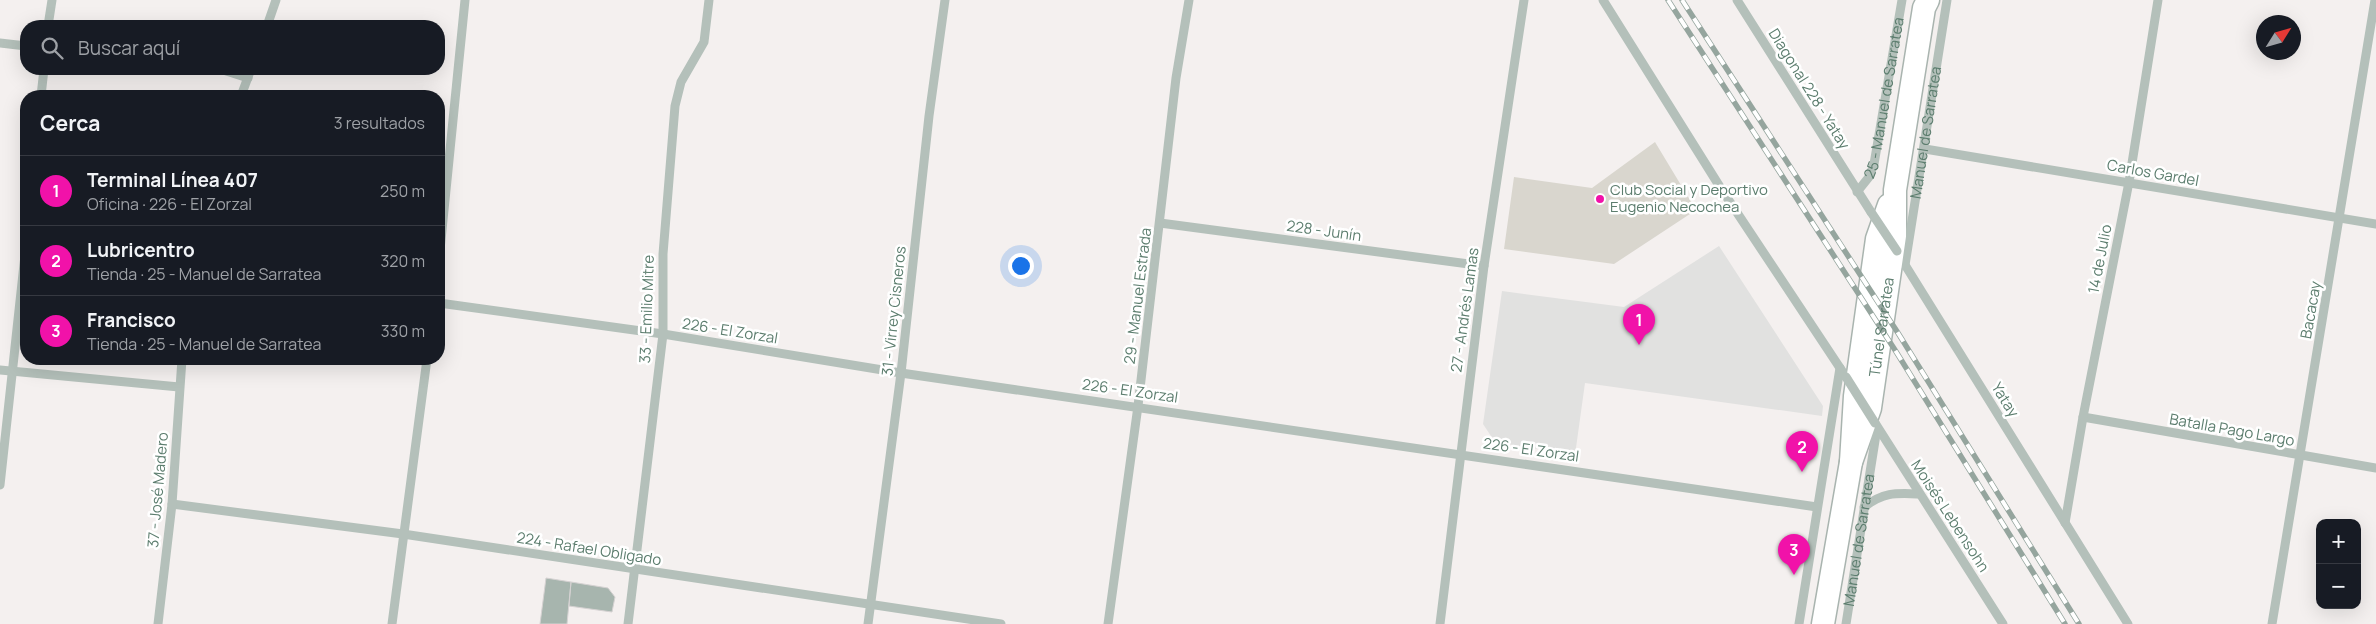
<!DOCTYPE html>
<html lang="es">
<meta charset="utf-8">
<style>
body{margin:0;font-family:Manrope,sans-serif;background:#20242c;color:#f1f3f6}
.controls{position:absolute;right:15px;bottom:15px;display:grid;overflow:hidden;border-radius:10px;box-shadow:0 5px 20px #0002}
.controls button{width:45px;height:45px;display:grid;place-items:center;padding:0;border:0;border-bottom:1px solid #363941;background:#171b24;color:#f1f3f6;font:25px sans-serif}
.compass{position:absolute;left:2256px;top:15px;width:45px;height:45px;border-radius:50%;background:#171b24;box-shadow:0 5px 20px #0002;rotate:53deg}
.you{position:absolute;left:1020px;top:265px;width:18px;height:18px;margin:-12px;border:4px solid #fff;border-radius:50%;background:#1a73e8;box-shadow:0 0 0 8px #1a73e833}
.badge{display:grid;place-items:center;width:32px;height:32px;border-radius:50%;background:#f112a9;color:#fff;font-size:16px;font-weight:700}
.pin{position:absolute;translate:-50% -41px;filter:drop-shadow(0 1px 2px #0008)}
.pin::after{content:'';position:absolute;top:26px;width:18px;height:15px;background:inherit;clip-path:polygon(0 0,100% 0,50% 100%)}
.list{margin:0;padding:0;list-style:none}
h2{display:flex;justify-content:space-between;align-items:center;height:65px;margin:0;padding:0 20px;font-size:21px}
h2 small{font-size:16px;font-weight:400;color:#9ea1a6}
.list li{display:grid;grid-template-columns:32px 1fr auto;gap:15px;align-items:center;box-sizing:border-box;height:70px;padding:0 20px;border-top:1px solid #363941}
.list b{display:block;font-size:19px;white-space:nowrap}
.list p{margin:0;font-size:16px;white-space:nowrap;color:#9ea1a6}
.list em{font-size:16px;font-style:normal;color:#9ea1a6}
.icon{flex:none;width:28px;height:28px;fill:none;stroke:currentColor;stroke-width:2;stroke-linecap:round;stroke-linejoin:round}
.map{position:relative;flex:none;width:2376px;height:624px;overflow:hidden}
.search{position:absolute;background:#171b24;box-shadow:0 5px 20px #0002;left:20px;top:20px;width:425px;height:55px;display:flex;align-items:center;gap:12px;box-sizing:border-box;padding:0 18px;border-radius:20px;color:#9ea1a6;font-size:19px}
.panel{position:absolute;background:#171b24;box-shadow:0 5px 20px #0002;left:20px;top:90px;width:425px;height:275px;border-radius:20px}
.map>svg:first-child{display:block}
</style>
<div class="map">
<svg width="2376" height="624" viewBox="0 0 2376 624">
<rect width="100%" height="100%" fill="#f4f0ef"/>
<!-- built -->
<path fill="#e1e1e0" d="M 1719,246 L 1823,406 L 1822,416 L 1585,383 L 1575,455 L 1495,442 L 1483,424 L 1502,291 L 1624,307 Z"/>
<!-- green -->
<path fill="#d9d6ce" d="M 1655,142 L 1696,210 L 1614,264 L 1504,249 L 1514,177 L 1592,188 Z"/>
<!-- building -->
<path fill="#a7b5ae" stroke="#d5d2d2" d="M 546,578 L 571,582 L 567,624 L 540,624 Z
M 571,582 L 608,588 L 615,597 L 612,612 L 569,606 Z"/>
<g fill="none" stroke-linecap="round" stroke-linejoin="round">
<defs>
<g id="major">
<path id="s4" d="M 1851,462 L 1870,408 L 1895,236 L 1895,190 L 1924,8 L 1928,0"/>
<path d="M 1823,624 L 1851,462 L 1855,396 L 1877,239 L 1889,205"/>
</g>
</defs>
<!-- major casing -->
<use href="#major" stroke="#a9b4af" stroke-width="25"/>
<!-- minor -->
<g stroke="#b4c0ba" stroke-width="9">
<path d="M 1603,0 L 1720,187 L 1846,377"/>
<path d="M 1737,0 L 1871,212"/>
<path d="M 48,26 L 52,0"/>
<path d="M 267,26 L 276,0"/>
<path d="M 0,43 L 26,46"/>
<path d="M 220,69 L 248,78"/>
<path d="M 41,96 L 44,69"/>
<path d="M 241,96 L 251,69"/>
<path d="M 1925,149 L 2376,224"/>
<path id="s1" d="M 1857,192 L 1869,177 L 1874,164 L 1902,0"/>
<path d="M 1160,223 L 1484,266"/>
<path d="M 1897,252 L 2128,624"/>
<path d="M 439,260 L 465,0"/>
<path id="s2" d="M 1905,265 L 1947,0"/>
<path d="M 439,303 L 663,334 L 901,373 L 1817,507"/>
<path d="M 0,370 L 179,387"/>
<path d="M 2083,417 L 2376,468"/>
<path d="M 1875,423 L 2003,624"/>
<path d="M 0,485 L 26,246"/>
<path d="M 172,504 L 403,534 L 1001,624"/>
<path d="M 1864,507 C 1884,492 1895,493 1919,494"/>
<path d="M 2065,523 L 2083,417 L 2129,182 L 2158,0"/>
<path d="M 158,624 L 172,504 L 182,359"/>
<path d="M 392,624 L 427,359"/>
<path d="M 628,624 L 663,334 L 663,254 L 675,106 L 681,82 L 704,42 L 709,0"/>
<path d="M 868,624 L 901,373 L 929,116 L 945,0"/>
<path d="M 1108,624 L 1138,406 L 1176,78 L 1189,0"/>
<path d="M 1440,624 L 1484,266 L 1524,0"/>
<path d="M 1799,624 L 1840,368"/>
<path id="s3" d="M 1846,624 L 1877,428"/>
<path d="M 2272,624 L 2375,0"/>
</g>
<!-- major -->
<use href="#major" stroke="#fff" stroke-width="22"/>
<defs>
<path id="rail" d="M 1668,0 L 1895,350 L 2065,624
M 1682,0 L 1898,333 L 2079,624"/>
</defs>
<!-- rail casing -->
<use href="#rail" stroke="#95a59e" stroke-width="5.5"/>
<!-- rail -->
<use href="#rail" stroke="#fff" stroke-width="4" stroke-dasharray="11" stroke-linecap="butt"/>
<!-- minor-bridge -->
<path stroke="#b4c0ba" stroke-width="9" d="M 1871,212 L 1897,251
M 1846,377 L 1875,423"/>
</g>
<!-- markers -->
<circle fill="#f112a9" stroke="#fff" stroke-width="2" cx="1600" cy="199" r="5"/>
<g text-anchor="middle" stroke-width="5" stroke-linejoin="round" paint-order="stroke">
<!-- street labels -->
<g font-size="15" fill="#5c7d6e" stroke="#fff">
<text transform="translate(1809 89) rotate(58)" y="5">Diagonal 228 - Yatay</text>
<text dy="5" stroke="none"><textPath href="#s1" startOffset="100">25 - Manuel de Sarratea</textPath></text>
<text dy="5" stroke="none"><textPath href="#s2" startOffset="134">Manuel de Sarratea</textPath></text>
<text transform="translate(2153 173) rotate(10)" y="5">Carlos Gardel</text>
<text transform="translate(1324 231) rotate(8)" y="5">228 - Junín</text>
<text transform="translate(2100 259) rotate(-79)" y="5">14 de Julio</text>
<text transform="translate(1138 296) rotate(-83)" y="5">29 - Manuel Estrada</text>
<text transform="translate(647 309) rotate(-88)" y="5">33 - Emilio Mitre</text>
<text transform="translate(1465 310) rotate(-82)" y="5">27 - Andrés Lamas</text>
<text transform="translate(2311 310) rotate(-80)" y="5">Bacacay</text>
<text transform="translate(894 311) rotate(-84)" y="5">31 - Virrey Cisneros</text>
<text dy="5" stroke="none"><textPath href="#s4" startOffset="139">Túnel Sarratea</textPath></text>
<text transform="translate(730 331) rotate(9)" y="5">226 - El Zorzal</text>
<text transform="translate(1130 391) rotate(8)" y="5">226 - El Zorzal</text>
<text transform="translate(2005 400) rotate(58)" y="5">Yatay</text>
<text transform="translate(2232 430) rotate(10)" y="5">Batalla Pago Largo</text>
<text transform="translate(1531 450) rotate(8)" y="5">226 - El Zorzal</text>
<text transform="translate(158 490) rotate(-85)" y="5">37 - José Madero</text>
<text transform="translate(1950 516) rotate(57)" y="5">Moisés Lebensohn</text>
<text dy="5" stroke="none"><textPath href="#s3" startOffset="85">Manuel de Sarratea</textPath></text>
<text transform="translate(589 549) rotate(9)" y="5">224 - Rafael Obligado</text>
</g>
<!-- poi labels -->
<g font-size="15" fill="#5c7d6e" stroke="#fff" text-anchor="start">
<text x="1610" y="195">Club Social y Deportivo<tspan x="1610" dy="17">Eugenio Necochea</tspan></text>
</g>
</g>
</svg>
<div class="controls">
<button>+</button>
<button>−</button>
</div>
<svg class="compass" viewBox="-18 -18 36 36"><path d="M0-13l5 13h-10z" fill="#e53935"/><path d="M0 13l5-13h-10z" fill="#9ea1a6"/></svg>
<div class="you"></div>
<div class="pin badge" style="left:1639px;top:345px">1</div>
<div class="pin badge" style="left:1802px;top:472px">2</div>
<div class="pin badge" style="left:1794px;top:575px">3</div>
<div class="search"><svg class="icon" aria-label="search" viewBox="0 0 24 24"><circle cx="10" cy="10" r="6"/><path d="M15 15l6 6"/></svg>Buscar aquí</div>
<section class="panel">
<h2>Cerca<small>3 resultados</small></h2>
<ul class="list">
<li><span class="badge">1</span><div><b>Terminal Línea 407</b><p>Oficina · 226 - El Zorzal</p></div><em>250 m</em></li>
<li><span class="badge">2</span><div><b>Lubricentro</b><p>Tienda · 25 - Manuel de Sarratea</p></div><em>320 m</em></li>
<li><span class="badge">3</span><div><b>Francisco</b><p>Tienda · 25 - Manuel de Sarratea</p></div><em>330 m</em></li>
</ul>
</section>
</div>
